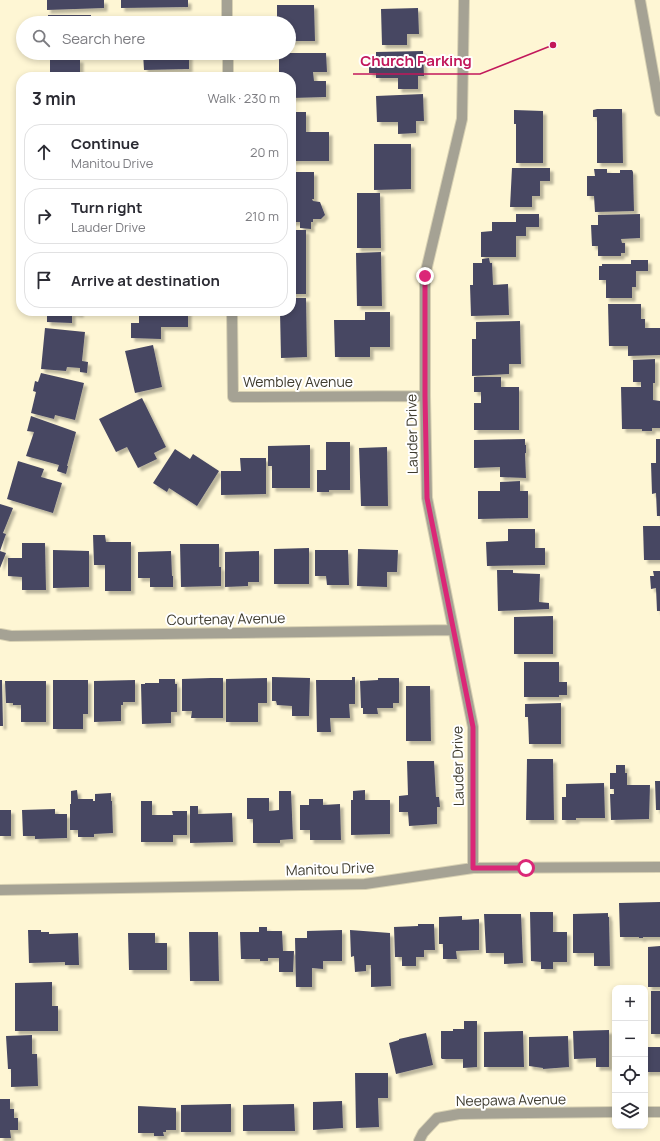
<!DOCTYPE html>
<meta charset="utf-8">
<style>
body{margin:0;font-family:Manrope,sans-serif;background:#f2f2f3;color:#2b2b33}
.controls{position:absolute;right:12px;bottom:12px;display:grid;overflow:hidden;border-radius:8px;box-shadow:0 2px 6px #0003}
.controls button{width:36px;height:36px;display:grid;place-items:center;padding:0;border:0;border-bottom:1px solid #e1e1e2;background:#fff;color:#2b2b33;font:20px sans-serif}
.stop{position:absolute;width:12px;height:12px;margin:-9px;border:3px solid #db2777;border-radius:50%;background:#fff}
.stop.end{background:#db2777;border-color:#fff;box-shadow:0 1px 4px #0008}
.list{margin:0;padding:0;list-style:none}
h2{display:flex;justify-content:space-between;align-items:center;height:52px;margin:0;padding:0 16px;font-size:17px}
h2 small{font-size:13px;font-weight:400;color:#7c7c81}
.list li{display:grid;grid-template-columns:26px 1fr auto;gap:12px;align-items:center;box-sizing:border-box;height:56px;margin:0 8px 8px;padding:0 8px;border:1px solid #e1e1e2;border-radius:16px}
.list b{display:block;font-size:15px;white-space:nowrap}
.list p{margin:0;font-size:13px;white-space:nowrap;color:#7c7c81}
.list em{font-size:13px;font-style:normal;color:#7c7c81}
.icon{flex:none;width:22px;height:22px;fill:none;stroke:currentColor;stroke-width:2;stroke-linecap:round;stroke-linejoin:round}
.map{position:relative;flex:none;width:660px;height:1141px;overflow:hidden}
.search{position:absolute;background:#fff;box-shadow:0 2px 6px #0003;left:16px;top:16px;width:280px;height:44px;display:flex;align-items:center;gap:10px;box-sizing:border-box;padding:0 14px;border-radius:22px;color:#7c7c81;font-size:15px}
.panel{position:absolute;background:#fff;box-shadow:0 2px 6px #0003;left:16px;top:72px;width:280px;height:244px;border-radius:16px}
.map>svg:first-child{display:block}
</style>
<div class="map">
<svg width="660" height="1141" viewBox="0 0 660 1141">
<defs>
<filter id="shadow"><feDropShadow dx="3.5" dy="3.5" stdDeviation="1" flood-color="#0004"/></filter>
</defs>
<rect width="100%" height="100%" fill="#fef6d4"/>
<!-- building -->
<path fill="#474762" filter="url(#shadow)" d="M 47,0 L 104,0 L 104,8 L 47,10 Z
M 121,0 L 188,0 L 188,7 L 121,8 Z
M 277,5 L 314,5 L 315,41 L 289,41 L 289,23 L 277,23 Z
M 418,8 L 419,34 L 407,34 L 407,45 L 382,45 L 381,9 Z
M 48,15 L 91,15 L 91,18 L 101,20 L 101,23 L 48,23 Z
M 423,51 L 424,76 L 418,76 L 418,89 L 398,89 L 398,78 L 376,78 L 376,73 L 369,73 L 369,56 L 376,56 L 376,52 Z
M 143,53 L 189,53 L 189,69 L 144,70 Z
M 279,53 L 326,53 L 327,72 L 313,72 L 314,81 L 326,81 L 326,97 L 291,98 L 291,77 L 283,77 L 283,75 L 279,74 Z
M 50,59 L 80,59 L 80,77 L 48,77 L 48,75 L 50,75 Z
M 423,94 L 424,121 L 416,121 L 416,133 L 398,134 L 398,122 L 377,122 L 376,96 Z
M 597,109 L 622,109 L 623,163 L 597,163 L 597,117 L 593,117 L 593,110 Z
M 514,110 L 543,111 L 543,163 L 516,163 L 516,124 L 514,124 Z
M 291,112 L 306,112 L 306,132 L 329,132 L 329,161 L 291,161 Z
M 374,144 L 411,144 L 411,189 L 374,190 Z
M 512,168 L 550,168 L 550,181 L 540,181 L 540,196 L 532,196 L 532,207 L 510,207 Z
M 594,169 L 607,169 L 607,173 L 620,173 L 620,170 L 632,170 L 633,172 L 634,211 L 595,212 L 594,196 L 587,196 L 587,176 L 595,176 Z
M 291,172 L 314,172 L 314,199 L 312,199 L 313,201 L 320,202 L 325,215 L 321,219 L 313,219 L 313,222 L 311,222 L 311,229 L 300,228 L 300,222 L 291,222 Z
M 357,193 L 380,193 L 381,248 L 357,248 Z
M 516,214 L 539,214 L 539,227 L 526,227 L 526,236 L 516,236 L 516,257 L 481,257 L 481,232 L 492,231 L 492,222 L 516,222 Z
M 640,214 L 640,238 L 621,239 L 622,243 L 625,243 L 625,253 L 621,253 L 621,256 L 598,256 L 598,246 L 592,246 L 591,225 L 598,225 L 598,215 Z
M 291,230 L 306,230 L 306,294 L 291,294 Z
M 381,252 L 382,306 L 357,306 L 356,253 Z
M 489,258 L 490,263 L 492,263 L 493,285 L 508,284 L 509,315 L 471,316 L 470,285 L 473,285 L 473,263 L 482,263 L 482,259 Z
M 631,260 L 648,260 L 648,271 L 636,271 L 636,287 L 632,287 L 632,298 L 606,298 L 606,280 L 599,280 L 599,266 L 602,266 L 602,264 L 631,264 Z
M 291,298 L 306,298 L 307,357 L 281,358 L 280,311 L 291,311 Z
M 608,304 L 641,304 L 641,319 L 645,319 L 645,328 L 660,328 L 660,355 L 628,356 L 628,346 L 609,346 Z
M 47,311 L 80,311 L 80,314 L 72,313 L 72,323 L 47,322 Z
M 139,311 L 188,311 L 188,327 L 161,327 L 161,339 L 131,338 L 131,323 L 139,323 Z
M 365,312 L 390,312 L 390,347 L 370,347 L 370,357 L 335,357 L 334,320 L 365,320 Z
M 520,321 L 521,364 L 509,364 L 509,374 L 472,376 L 472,339 L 476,339 L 476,322 Z
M 45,328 L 85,332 L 82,361 L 88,362 L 87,373 L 80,372 L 80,368 L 67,367 L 66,371 L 41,369 Z
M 153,345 L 162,387 L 135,393 L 125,351 Z
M 655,359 L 655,383 L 653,383 L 653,400 L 660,401 L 660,428 L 652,428 L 652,431 L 642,431 L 642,429 L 622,429 L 621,387 L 641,387 L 641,382 L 633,382 L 633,360 Z
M 41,373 L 84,383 L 75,420 L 55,415 L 54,419 L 31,413 L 36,392 L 33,391 L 35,381 L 38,382 Z
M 474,377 L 501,377 L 501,387 L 519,387 L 519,430 L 474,430 L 474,403 L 481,403 L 481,392 L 474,392 Z
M 142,398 L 166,447 L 154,453 L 157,459 L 138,468 L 127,447 L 116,452 L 99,419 Z
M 31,416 L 76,432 L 67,466 L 68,466 L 66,474 L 57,471 L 59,465 L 26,456 L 34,432 L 27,431 Z
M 525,439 L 525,445 L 526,445 L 526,453 L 525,453 L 526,478 L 500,477 L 500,467 L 474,468 L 474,440 Z
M 656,439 L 660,439 L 660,516 L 657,516 L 656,493 L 652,494 L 651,463 L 656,463 Z
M 326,442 L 350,442 L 350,490 L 329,490 L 329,492 L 317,492 L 317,470 L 326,470 Z
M 310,445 L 310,488 L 272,488 L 272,466 L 268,466 L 268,446 Z
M 387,447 L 388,506 L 361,506 L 359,448 Z
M 175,449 L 190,459 L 193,454 L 219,471 L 197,506 L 169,488 L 167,492 L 153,483 Z
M 240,458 L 266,458 L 266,494 L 221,495 L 221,471 L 241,471 Z
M 18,461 L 44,469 L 41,477 L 62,483 L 53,513 L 7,499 Z
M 520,481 L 520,491 L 528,491 L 528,518 L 478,519 L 478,491 L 500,491 L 500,482 Z
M 0,504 L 13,508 L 3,533 L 6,534 L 0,551 L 6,553 L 0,568 Z
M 643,526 L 660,526 L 660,560 L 644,560 Z
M 508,529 L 535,529 L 535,548 L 545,548 L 545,565 L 487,566 L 486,542 L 508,541 Z
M 93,535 L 105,535 L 106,542 L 131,542 L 131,591 L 105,591 L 105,565 L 94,565 Z
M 22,543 L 45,543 L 46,590 L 22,590 L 22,577 L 8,576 L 8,558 L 22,558 Z
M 180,544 L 219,544 L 219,567 L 221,567 L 221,586 L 181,587 Z
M 309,548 L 309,584 L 274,584 L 274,549 Z
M 358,549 L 398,550 L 397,572 L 387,572 L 387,587 L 357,586 Z
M 53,550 L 89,551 L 89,587 L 53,588 Z
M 315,550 L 348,550 L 349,585 L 327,585 L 326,576 L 315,576 Z
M 171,551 L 172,576 L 173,576 L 173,587 L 150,587 L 150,578 L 138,578 L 138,552 Z
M 259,551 L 259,582 L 248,582 L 248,586 L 225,587 L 225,552 Z
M 497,570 L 513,570 L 513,573 L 540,574 L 539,602 L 549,603 L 549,609 L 498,611 Z
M 653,571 L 660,571 L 660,611 L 657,611 L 656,588 L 651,589 L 650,576 L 654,576 Z
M 553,616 L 553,654 L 514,654 L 514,617 Z
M 524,662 L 559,662 L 559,682 L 567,682 L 567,695 L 559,695 L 559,697 L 524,697 Z
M 272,677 L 310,678 L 309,716 L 292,716 L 292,706 L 277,705 L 276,701 L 272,701 Z
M 352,677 L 355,677 L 355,704 L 349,704 L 350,718 L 330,718 L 331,732 L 317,732 L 316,680 L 352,680 Z
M 211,678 L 223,678 L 223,718 L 191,718 L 192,711 L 182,711 L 182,679 Z
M 267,678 L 267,703 L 258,703 L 258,722 L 226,722 L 226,679 Z
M 378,678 L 399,678 L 399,703 L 393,703 L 393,708 L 377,708 L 378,714 L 363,714 L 363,708 L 361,708 L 360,681 L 378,680 Z
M 159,679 L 175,679 L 175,684 L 177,684 L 177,712 L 171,712 L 171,723 L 142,724 L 141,684 L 145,684 L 145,683 L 159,683 Z
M 0,680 L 2,680 L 3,726 L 0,726 Z
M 53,680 L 88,680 L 88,714 L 83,714 L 83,729 L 53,729 Z
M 135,680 L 135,702 L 123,702 L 123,705 L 121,705 L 121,721 L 94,722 L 94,681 Z
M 5,681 L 46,681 L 46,722 L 21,722 L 21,705 L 13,705 L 13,703 L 6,703 Z
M 406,686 L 430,686 L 431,741 L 406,741 Z
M 561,703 L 561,744 L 529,744 L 528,717 L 525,717 L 525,704 Z
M 527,759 L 553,759 L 554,820 L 526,820 Z
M 407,761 L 434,761 L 436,797 L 439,797 L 440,807 L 437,807 L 437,824 L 409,826 L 408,812 L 399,812 L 399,796 L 408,795 Z
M 616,765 L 625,765 L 625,773 L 627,773 L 627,785 L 650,785 L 649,819 L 611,820 L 610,794 L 614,794 L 614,789 L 610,789 L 610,773 L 616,773 Z
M 655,781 L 660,781 L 660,810 L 656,810 Z
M 604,783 L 605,818 L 576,818 L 576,820 L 562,820 L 562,797 L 566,797 L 566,784 Z
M 77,790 L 78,799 L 93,799 L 93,801 L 95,801 L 95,794 L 111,793 L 111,801 L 112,801 L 113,833 L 94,834 L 94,837 L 78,837 L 78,830 L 70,830 L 70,804 L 71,804 L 71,791 Z
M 365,790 L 365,800 L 390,800 L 390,834 L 351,835 L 351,800 L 353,800 L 353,791 Z
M 279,791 L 291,791 L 293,839 L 280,840 L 280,843 L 253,843 L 253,819 L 247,819 L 247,798 L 269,798 L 269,811 L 279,810 Z
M 309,799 L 323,799 L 323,805 L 340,804 L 341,840 L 310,840 L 310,830 L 300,830 L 300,805 L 309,805 Z
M 141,801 L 152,801 L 152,815 L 173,815 L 172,811 L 187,811 L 187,835 L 173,835 L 173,842 L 141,842 Z
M 190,806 L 198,806 L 198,814 L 232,813 L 233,842 L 190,843 Z
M 55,809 L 55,814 L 67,814 L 67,838 L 35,839 L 35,836 L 23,836 L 22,810 Z
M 0,810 L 11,810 L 11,836 L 0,836 Z
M 660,902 L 660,937 L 643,937 L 643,938 L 639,938 L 639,937 L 620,937 L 619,903 Z
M 530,912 L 553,912 L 553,932 L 567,932 L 567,962 L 553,962 L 553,969 L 541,969 L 541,962 L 531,961 Z
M 608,913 L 608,917 L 609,917 L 610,966 L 594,966 L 594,953 L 573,953 L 573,914 Z
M 484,914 L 521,914 L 523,963 L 504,964 L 504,953 L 486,953 Z
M 462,916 L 462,920 L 479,919 L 479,950 L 456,951 L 457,959 L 443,959 L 443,944 L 439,944 L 439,917 Z
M 418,924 L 434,924 L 435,950 L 424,950 L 424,957 L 416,957 L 416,966 L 402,966 L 402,957 L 395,957 L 394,927 L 418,926 Z
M 259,927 L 267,927 L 267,931 L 282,931 L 283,951 L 294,951 L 293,972 L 279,972 L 279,958 L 268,958 L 268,961 L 260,961 L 260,959 L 241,959 L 240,932 L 259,932 Z
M 28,930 L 41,930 L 41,932 L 49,932 L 49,934 L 78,933 L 79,965 L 65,965 L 65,962 L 29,963 Z
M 342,930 L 342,961 L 323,961 L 323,969 L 312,968 L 312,987 L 296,987 L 295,938 L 307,938 L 307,931 Z
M 350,930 L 390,933 L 391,986 L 371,987 L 371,965 L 366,965 L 366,971 L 355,972 L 354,956 L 351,957 Z
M 189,932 L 218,932 L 219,981 L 190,981 Z
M 128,933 L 155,933 L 155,943 L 167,943 L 167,970 L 129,970 Z
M 660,946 L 660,987 L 648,987 L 648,947 Z
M 52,982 L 52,1006 L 58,1006 L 58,1031 L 15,1031 L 15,983 Z
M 651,991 L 660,991 L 660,1034 L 651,1034 Z
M 464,1021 L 477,1021 L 477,1067 L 463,1068 L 463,1059 L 442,1059 L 441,1058 L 441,1031 L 453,1031 L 453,1029 L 464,1029 Z
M 609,1030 L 609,1067 L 596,1067 L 596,1058 L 574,1059 L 573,1031 Z
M 523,1031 L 524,1067 L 484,1067 L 484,1032 Z
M 426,1033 L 433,1065 L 396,1074 L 389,1043 L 399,1040 L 399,1039 Z
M 32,1035 L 32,1054 L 37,1054 L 38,1086 L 11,1087 L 11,1069 L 8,1069 L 6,1036 Z
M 568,1036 L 569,1067 L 543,1069 L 543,1068 L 529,1066 L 529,1037 Z
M 645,1047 L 660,1047 L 660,1072 L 645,1072 Z
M 355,1073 L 388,1073 L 388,1098 L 378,1098 L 379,1127 L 356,1128 Z
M 0,1099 L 10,1099 L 10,1109 L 14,1109 L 14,1118 L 18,1118 L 18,1130 L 10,1130 L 11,1138 L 0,1138 Z
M 342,1101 L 343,1128 L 313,1130 L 313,1102 Z
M 231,1104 L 231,1132 L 181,1132 L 181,1105 Z
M 294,1104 L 295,1131 L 243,1131 L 243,1105 Z
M 138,1106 L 176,1108 L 176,1130 L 166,1130 L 166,1132 L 163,1132 L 164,1136 L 154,1136 L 154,1133 L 138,1133 Z"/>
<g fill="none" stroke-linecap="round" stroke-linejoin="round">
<defs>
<path id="minor" d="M 227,0 L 227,23
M 464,0 L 462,119 L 425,275 L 425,396 L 427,498 L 473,727 L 473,868
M 640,0 L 660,111
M 228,53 L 228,77
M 232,311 L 233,397 L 425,396
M 0,634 L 11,636 L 453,630
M 0,890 L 365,884 L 473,868 L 660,867
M 645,1112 L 660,1112
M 419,1141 L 423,1133 L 437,1118 L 459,1114 L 615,1112"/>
</defs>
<!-- minor casing -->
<use href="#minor" stroke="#d8d1b3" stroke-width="12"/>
<!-- minor -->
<use href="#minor" stroke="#a5a294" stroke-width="10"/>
</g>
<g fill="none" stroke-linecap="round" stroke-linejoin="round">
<!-- route -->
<path stroke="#db2777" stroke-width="5" d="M 425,276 L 425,396 L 427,498 L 473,727 L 473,868 L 526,868"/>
</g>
<g text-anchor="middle" stroke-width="4" stroke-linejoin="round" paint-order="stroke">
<!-- street labels -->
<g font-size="14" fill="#3f3c2f" stroke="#fff">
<text x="298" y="387">Wembley Avenue</text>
<text transform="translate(412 434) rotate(-91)" y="5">Lauder Drive</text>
<text transform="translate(226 619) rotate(-1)" y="5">Courtenay Avenue</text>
<text transform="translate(458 766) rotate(-91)" y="5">Lauder Drive</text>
<text transform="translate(330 869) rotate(-2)" y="5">Manitou Drive</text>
<text transform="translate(511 1100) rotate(-1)" y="5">Neepawa Avenue</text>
</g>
</g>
<!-- callouts -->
<path fill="none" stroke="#c2185b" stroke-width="1.5" d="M553 45L480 74H353"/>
<circle fill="#c2185b" stroke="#fff" stroke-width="1.5" cx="553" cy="45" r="4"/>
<g font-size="15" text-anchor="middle" font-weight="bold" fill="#c2185b" stroke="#fff" stroke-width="4" stroke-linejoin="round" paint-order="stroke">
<text x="416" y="66">Church Parking</text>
</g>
</svg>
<div class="controls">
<button>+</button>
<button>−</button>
<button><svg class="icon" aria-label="locate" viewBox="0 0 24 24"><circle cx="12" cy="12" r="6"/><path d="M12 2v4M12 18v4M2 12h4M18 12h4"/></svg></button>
<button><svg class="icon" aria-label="layers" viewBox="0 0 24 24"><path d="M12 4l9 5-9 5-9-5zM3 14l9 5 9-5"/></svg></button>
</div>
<div class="stop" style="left:526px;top:868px"></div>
<div class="stop end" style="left:425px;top:276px"></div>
<div class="search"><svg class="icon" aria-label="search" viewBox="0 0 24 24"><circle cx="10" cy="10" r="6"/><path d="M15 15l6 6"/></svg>Search here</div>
<section class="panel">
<h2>3 min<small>Walk · 230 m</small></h2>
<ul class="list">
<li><svg class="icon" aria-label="ahead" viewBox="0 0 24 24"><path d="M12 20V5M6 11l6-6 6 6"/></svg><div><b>Continue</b><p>Manitou Drive</p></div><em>20 m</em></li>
<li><svg class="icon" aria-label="right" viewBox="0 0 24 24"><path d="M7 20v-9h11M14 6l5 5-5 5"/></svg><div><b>Turn right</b><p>Lauder Drive</p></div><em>210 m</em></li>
<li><svg class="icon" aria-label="arrive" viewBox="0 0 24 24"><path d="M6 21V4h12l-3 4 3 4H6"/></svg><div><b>Arrive at destination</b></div></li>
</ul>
</section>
</div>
